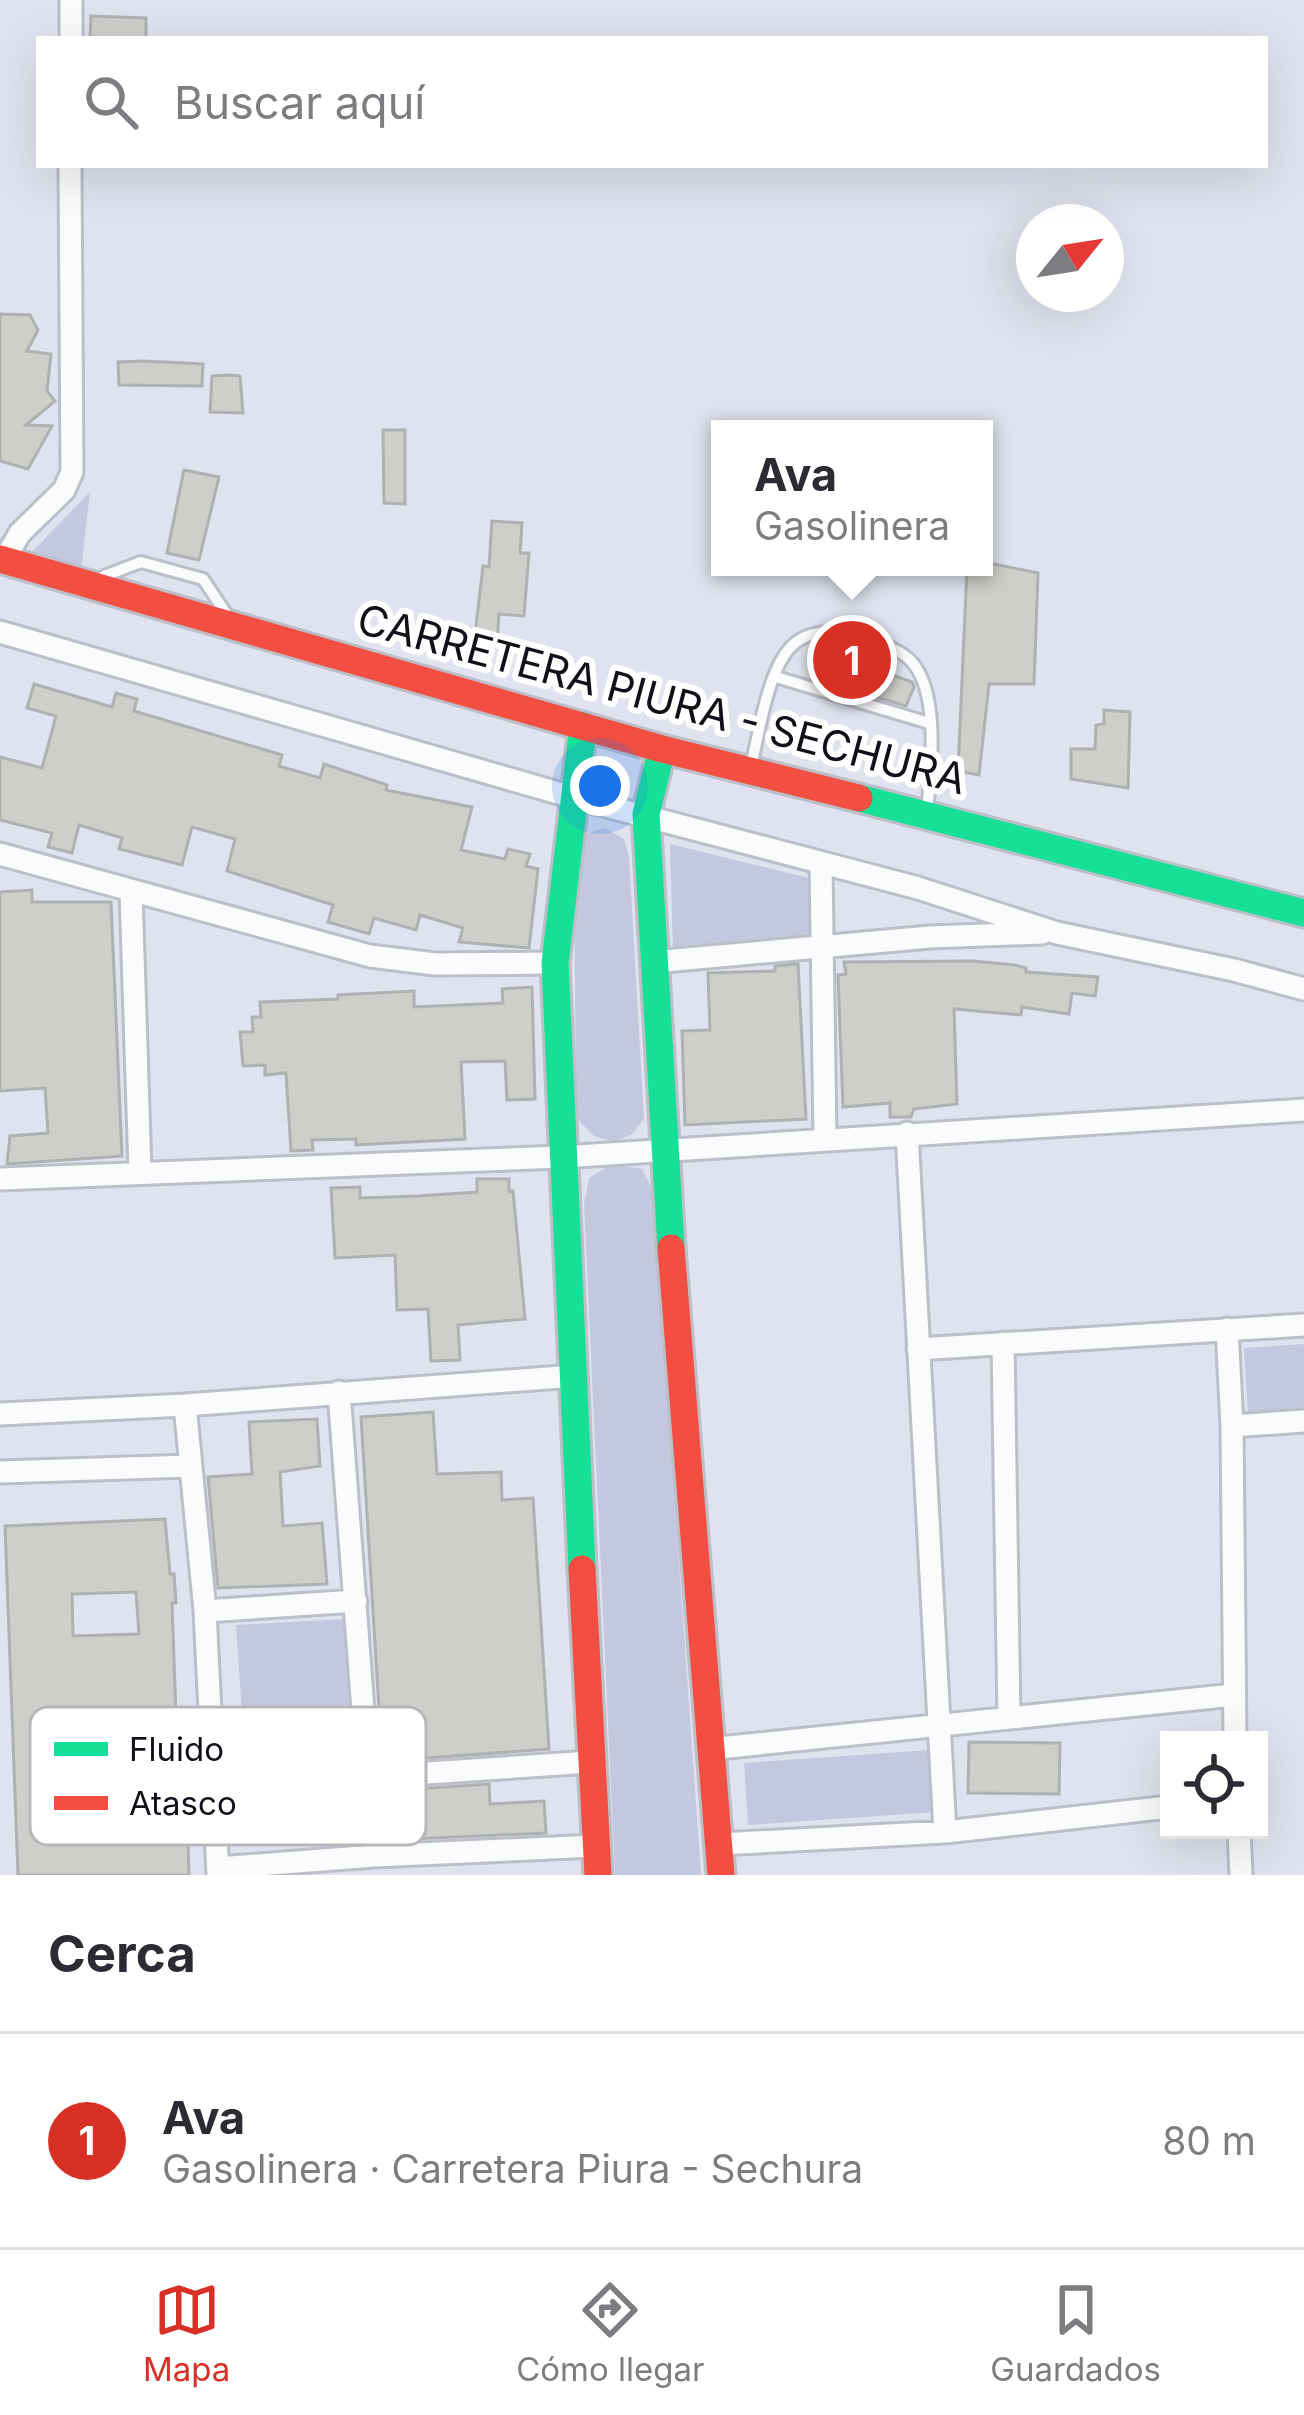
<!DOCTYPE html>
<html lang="es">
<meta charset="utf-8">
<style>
body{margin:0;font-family:Inter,sans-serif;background:#f2f2f3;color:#2b2b33}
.controls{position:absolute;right:36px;bottom:36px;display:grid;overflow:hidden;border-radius:0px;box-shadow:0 12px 48px #0002}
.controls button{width:108px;height:108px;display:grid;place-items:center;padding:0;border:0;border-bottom:3px solid #e1e1e2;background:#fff;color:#2b2b33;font:60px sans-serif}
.compass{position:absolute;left:1016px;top:204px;width:108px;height:108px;border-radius:50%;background:#fff;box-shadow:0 12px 48px #0002;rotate:60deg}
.you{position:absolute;left:600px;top:786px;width:42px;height:42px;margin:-30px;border:9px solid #fff;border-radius:50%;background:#1a73e8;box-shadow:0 0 0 18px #1a73e833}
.badge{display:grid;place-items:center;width:78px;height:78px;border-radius:50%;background:#d93025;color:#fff;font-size:39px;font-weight:700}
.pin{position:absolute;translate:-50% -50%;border:6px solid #fff;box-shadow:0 3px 12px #0006}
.popup{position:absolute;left:711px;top:420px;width:282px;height:156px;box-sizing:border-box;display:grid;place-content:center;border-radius:0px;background:#fff;filter:drop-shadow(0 3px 9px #0005);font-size:39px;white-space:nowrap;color:#7c7c81}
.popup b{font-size:45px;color:#2b2b33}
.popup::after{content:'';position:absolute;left:50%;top:100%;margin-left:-24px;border:24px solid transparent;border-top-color:#fff}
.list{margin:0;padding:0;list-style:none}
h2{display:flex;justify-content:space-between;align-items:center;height:156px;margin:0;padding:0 48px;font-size:51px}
h2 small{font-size:39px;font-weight:400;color:#7c7c81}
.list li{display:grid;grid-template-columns:78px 1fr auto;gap:36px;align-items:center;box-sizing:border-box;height:216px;padding:0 48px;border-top:3px solid #e1e1e2}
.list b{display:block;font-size:45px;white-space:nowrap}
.list p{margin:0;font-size:39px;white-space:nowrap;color:#7c7c81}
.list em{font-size:39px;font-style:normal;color:#7c7c81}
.icon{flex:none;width:66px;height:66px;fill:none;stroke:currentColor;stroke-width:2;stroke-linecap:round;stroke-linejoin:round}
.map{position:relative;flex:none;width:1304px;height:1875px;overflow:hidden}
.search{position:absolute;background:#fff;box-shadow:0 12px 48px #0002;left:36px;right:36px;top:36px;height:132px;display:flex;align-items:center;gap:30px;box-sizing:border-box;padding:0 42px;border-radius:0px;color:#7c7c81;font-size:45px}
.sheet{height:372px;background:#fff}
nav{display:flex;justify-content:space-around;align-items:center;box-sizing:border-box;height:168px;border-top:3px solid #e1e1e2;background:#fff;font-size:33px;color:#7c7c81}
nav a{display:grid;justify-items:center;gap:6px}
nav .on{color:#d93025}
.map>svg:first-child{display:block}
</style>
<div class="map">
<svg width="1304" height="1875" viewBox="0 0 1304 1875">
<rect width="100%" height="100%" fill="#e0e2ef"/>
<!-- green -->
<path fill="#c4c8de" d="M 90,492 L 81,570 L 29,555 Z
M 605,828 L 624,839 L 629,856 L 644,1119 L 632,1134 L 614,1142 L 594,1136 L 576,1118 L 574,851 L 585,834 Z
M 670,844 L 813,879 L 812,942 L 673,954 Z
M 612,1164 L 642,1169 L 653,1190 L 701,1875 L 615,1875 L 584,1204 L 589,1178 Z
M 1304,1344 L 1304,1411 L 1248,1414 L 1244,1348 Z
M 346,1619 L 360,1839 L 251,1846 L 236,1625 Z
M 930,1750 L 935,1812 L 748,1825 L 744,1763 Z"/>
<!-- building -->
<path fill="#cdcfcb" stroke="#afb0b2" stroke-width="3" fill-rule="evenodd" d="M 91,16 L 146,18 L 146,39 L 90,38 Z
M 0,314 L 30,315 L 38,330 L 27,351 L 51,354 L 47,391 L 55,401 L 26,425 L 52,426 L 28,469 L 0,461 Z
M 143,361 L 203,364 L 202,386 L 119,385 L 118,362 Z
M 230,375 L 240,376 L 243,413 L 210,412 L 212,376 Z
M 383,430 L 405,430 L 405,504 L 384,503 Z
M 184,470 L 219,477 L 199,560 L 167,553 Z
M 492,521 L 522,523 L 520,553 L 529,553 L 524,616 L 499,614 L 497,644 L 474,643 L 483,566 L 489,567 Z
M 984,562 L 1038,573 L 1034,684 L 989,684 L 979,775 L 958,771 L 967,567 L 984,567 Z
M 858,647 L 895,661 L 892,675 L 912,682 L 914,687 L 906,706 L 823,681 L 830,655 L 855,661 Z
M 34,684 L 112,707 L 116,693 L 137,699 L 134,711 L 282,755 L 279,766 L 320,778 L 324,764 L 387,785 L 386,790 L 472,807 L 461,850 L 505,859 L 508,849 L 530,854 L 526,866 L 538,869 L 529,948 L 459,942 L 463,928 L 420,915 L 416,930 L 374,918 L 369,934 L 328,922 L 333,905 L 227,871 L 235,839 L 192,827 L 182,865 L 119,849 L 122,838 L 79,825 L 72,853 L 48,847 L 52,833 L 0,820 L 0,757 L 42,768 L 56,716 L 27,708 Z
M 1104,710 L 1130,712 L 1128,788 L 1071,779 L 1071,749 L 1095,749 L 1096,725 L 1104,724 Z
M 32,890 L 32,902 L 111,902 L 122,1156 L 7,1164 L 10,1136 L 48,1133 L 45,1088 L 0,1091 L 0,892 Z
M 973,961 L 1015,965 L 1026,968 L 1026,972 L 1098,977 L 1095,996 L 1072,993 L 1069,1014 L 1022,1007 L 1021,1015 L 954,1009 L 957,1104 L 914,1109 L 911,1117 L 890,1117 L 890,1103 L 843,1107 L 838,975 L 846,974 L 844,962 Z
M 798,964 L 806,1119 L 685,1125 L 682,1031 L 710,1030 L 708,973 L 775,971 L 775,966 Z
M 532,987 L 535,1099 L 507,1100 L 505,1061 L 461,1062 L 465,1139 L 356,1145 L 356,1139 L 312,1140 L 313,1150 L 291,1151 L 286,1073 L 265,1075 L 265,1065 L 243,1066 L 240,1032 L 253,1032 L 252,1017 L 261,1017 L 260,1002 L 338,999 L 338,995 L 414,991 L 414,1007 L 503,1003 L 502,989 Z
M 477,1179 L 509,1179 L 509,1192 L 513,1191 L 525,1319 L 458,1325 L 460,1360 L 431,1361 L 428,1309 L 397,1310 L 395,1255 L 335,1258 L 331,1188 L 360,1187 L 360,1198 L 418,1196 L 477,1192 Z
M 433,1412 L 437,1474 L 501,1472 L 502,1500 L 533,1498 L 549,1749 L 386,1761 L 382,1757 L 361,1417 Z
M 317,1419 L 320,1466 L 280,1472 L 283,1526 L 322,1523 L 327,1584 L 218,1588 L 208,1477 L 252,1474 L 249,1422 Z
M 165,1519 L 170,1574 L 174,1574 L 176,1603 L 172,1603 L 176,1716 L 184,1807 L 187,1806 L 189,1875 L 18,1875 L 5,1526 ZM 136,1592 L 139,1634 L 73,1636 L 72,1594 Z
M 969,1742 L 1060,1743 L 1059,1794 L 968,1793 Z
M 489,1784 L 490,1804 L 544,1801 L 546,1833 L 390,1840 L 387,1791 Z"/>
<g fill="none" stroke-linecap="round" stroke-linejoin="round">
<defs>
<path id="lane" d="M 104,576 L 141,562 L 203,579 L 225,612
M 776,677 L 929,723
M 752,762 C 759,731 768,673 789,649 C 805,631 828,630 849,635 C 866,639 895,646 909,659 C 941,689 931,772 927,811"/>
<path id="street" d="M 71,39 L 71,0
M 4,560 L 20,533 L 64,490 L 72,472 L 70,165
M 0,632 L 572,797 L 918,888 L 1057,933 L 1234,970 L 1304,989
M 0,854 L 370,956 L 435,964 L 555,963
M 821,865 L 825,1138
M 131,893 L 140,1171
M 653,962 L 930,937 L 1042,933
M 907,1133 L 945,1832
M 0,1179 L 561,1157 L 1304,1110
M 1227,1329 L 1232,1426 L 1235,1740
M 1003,1343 L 1009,1718
M 918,1349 L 1304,1325
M 339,1392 L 374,1856
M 185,1405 L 205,1611 L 218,1875
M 0,1414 L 185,1405 L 574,1376
M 1232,1426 L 1304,1421
M 0,1472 L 191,1466
M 205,1611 L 356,1601
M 709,1749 L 1234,1695
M 368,1777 L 590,1762
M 1239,1830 L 1241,1875
M 719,1844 L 945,1832 L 1169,1807
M 218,1868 L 374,1856 L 596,1846"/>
<path id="fast" d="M 662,749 L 646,814 L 671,1248
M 859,798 L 1304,913
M 582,1569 L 555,963 L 583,726"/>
<path id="jam" d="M 0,559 L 662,749 L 859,798
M 671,1248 L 721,1875
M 582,1569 L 598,1875"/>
</defs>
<!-- lane casing -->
<use href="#lane" stroke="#bcbec8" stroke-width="16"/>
<!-- street casing -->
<use href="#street" stroke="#bcbec8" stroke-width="27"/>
<!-- fast casing -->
<use href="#fast" stroke="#bcbec8" stroke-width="33"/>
<!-- jam casing -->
<use href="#jam" stroke="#bcbec8" stroke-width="33"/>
<!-- lane -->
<use href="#lane" stroke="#fafbfd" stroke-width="10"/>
<!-- street -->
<use href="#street" stroke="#fafbfd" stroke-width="21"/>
<!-- fast -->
<use href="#fast" stroke="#16e098" stroke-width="27"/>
<!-- jam -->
<use href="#jam" stroke="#f24e42" stroke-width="27"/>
</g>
<g text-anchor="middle" stroke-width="12" stroke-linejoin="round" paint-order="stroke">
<!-- street labels -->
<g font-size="42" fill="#0f1018" stroke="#fff">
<text transform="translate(662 699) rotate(15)" y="15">CARRETERA PIURA - SECHURA</text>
</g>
</g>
<!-- legend -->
<rect x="30" y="1707" width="396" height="138" rx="18" fill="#fff" stroke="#b7b7ba" stroke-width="3"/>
<rect x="54" y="1742" width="54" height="14" fill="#16e098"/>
<rect x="54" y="1796" width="54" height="14" fill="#f24e42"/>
<g font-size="33" fill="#0f1018">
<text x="129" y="1761">Fluido</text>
<text x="129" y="1815">Atasco</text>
</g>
</svg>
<div class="controls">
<button><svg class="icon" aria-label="locate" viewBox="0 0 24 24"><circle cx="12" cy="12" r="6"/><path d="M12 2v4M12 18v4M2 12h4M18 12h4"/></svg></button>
</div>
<svg class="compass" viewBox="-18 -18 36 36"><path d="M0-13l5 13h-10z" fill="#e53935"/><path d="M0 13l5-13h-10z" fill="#7c7c81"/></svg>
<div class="you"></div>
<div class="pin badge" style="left:852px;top:660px">1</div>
<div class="popup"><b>Ava</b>Gasolinera</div>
<div class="search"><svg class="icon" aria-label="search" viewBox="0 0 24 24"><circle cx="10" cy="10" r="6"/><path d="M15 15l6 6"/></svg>Buscar aquí</div>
</div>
<section class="sheet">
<h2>Cerca<small></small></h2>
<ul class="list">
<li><span class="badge">1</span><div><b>Ava</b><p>Gasolinera · Carretera Piura - Sechura</p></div><em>80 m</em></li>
</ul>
</section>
<nav>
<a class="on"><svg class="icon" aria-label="map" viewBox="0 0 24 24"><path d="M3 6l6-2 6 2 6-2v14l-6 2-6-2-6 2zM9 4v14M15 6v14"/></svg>Mapa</a>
<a><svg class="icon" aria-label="directions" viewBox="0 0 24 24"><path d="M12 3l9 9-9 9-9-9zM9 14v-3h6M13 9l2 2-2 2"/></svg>Cómo llegar</a>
<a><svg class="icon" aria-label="saved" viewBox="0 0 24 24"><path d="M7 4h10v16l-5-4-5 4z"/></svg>Guardados</a>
</nav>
